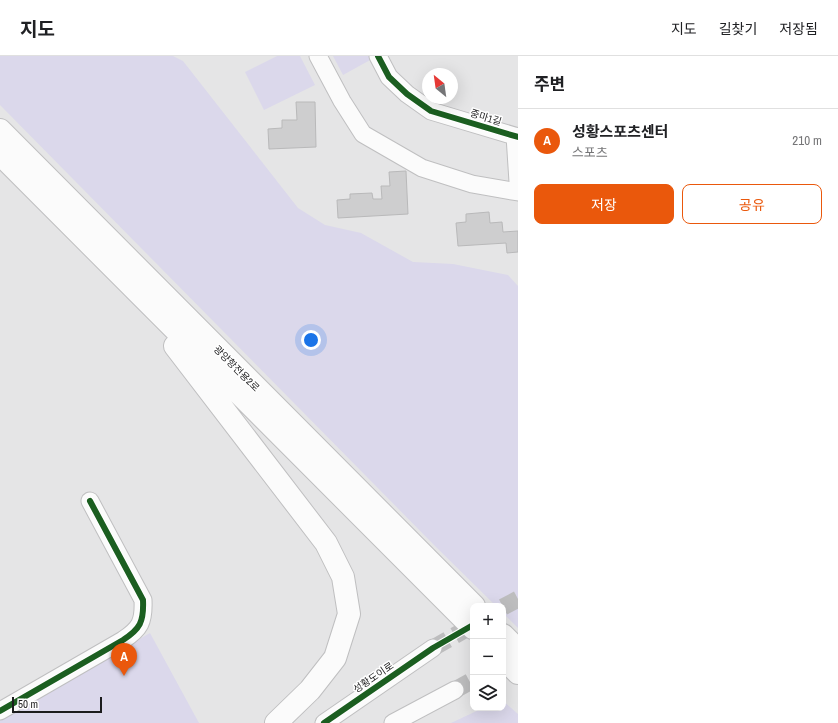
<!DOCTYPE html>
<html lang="ko">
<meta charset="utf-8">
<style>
body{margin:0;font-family:"Archivo Narrow","Noto Sans KR",sans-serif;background:#f6f6f6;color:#202124}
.controls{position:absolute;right:12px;bottom:12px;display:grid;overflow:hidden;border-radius:8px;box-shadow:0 4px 16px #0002}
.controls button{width:36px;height:36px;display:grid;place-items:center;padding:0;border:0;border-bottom:1px solid #e0e0e0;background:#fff;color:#202124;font:20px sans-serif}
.compass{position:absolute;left:422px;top:12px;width:36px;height:36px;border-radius:50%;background:#fff;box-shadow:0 4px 16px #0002;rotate:331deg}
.scale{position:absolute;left:12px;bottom:10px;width:90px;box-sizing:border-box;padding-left:4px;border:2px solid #1c1c1d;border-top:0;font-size:11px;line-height:14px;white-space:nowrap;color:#1c1c1d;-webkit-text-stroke:3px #fff;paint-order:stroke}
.you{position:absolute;left:311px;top:284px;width:14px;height:14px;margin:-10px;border:3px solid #fff;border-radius:50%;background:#1a73e8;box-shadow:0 0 0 6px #1a73e833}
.badge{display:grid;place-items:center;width:26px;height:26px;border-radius:50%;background:#ea580c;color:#fff;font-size:13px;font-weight:700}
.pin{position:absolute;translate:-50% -33px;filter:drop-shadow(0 1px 2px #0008)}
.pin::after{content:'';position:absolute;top:21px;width:14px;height:12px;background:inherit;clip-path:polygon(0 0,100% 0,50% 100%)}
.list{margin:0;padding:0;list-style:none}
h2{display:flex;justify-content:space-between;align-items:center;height:52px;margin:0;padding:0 16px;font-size:17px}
h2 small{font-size:13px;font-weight:400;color:#757577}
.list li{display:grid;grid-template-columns:26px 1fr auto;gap:12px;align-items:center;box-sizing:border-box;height:64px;padding:0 16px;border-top:1px solid #e0e0e0}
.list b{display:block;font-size:15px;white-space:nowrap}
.list p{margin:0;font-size:13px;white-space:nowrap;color:#757577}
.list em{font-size:13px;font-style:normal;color:#757577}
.actions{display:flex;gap:8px;padding:12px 16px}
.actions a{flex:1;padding:9px 0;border:1px solid #ea580c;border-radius:8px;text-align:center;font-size:14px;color:#ea580c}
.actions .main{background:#ea580c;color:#fff}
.icon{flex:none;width:22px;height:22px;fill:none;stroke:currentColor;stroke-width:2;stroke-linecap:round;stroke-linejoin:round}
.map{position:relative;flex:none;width:518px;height:667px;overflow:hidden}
header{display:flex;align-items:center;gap:24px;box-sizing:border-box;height:56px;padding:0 20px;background:#fff;border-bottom:1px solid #e0e0e0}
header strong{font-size:19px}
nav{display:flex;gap:22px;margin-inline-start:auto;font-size:14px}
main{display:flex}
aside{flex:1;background:#fff}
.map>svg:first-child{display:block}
</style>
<header>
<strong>지도</strong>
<nav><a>지도</a><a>길찾기</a><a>저장됨</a></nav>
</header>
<main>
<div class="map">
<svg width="518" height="667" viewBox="0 0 518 667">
<rect width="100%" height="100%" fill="#e5e5e6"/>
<!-- green -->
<path fill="#dbd8eb" d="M 0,0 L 173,0 L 183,5 L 298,152 L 325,169 L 361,177 L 413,206 L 453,208 L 508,219 L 518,230 L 518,572 L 503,557 L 503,550 L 496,550 L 436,491 L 0,49 Z
M 277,0 L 300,0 L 315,29 L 264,54 L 245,16 Z
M 333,0 L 370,0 L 372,3 L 343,19 Z
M 150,577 L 199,667 L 0,667 L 0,662 Z
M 503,645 L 518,658 L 518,667 L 451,667 L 483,652 L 503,652 Z"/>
<!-- building -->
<path fill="#cececf" stroke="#b9b9ba" d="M 296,46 L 315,46 L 316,91 L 269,93 L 268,73 L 282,72 L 282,64 L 297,64 Z
M 406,115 L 408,158 L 338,162 L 337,144 L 350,143 L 350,138 L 372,137 L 373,143 L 382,143 L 381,130 L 390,130 L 389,116 Z
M 489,156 L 490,167 L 502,166 L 503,176 L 518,175 L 518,196 L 507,197 L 506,187 L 458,190 L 456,167 L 466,166 L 466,158 Z"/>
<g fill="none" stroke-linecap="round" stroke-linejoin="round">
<!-- minor-tunnel -->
<path stroke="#bdbdbe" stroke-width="17" stroke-dasharray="17 8" stroke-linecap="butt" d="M 503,551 L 518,543
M 433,592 L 473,569
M 455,634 L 473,624"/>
<defs>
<path id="minor" d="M 318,0 L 342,45 L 363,78 L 422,112 L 472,128 L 518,136
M 378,0 L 389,21 L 407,38 L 431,55 L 518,81
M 515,80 L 518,126
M 0,655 L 123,584 C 140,573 144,566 143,544 L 90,445
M 324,667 L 433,592
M 393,667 L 455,634"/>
<path id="highway" d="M 0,74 L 474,550
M 0,98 L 473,572
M 175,290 L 326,487 L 343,521 L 349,558 L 335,602 L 310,634 L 276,667
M 503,579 L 518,594
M 503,602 L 518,617"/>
</defs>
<!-- minor casing -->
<use href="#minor" stroke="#bfbfc0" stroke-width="19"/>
<!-- highway casing -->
<use href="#highway" stroke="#bfbfc0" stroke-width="24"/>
<!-- minor -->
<use href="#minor" stroke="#fbfbfb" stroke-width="17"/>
<!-- highway -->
<use href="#highway" stroke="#fbfbfb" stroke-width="22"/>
<defs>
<path id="cycleway" d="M 378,0 L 389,21 L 407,38 L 431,55 L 518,81
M 0,655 L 123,584 C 140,573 144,566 143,544 L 90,445
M 324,667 L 433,592 L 473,569"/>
</defs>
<!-- cycleway casing -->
<use href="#cycleway" stroke="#fff" stroke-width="8"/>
<!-- cycleway -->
<use href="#cycleway" stroke="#1b5e20" stroke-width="6"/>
</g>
<g text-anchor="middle" stroke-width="3" stroke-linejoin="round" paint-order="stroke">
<!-- street labels -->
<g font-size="10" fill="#1c1c1d" stroke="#fff">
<text transform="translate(486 61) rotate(17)" y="4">중마1길</text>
<text transform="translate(237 312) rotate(45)" y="4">광양항전용2로</text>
<text transform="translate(373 621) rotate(-34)" y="4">성황도이로</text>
</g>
</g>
</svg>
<div class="controls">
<button>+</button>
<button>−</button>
<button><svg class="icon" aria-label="layers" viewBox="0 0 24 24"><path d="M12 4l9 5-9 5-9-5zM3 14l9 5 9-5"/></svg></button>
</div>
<svg class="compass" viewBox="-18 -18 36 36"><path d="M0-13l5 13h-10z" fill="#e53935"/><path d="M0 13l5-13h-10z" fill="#757577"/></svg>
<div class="scale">50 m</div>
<div class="you"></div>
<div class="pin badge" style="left:124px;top:620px">A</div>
</div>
<aside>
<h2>주변<small></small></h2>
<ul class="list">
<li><span class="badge">A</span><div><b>성황스포츠센터</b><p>스포츠</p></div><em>210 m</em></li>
</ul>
<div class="actions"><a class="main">저장</a><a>공유</a></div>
</aside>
</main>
